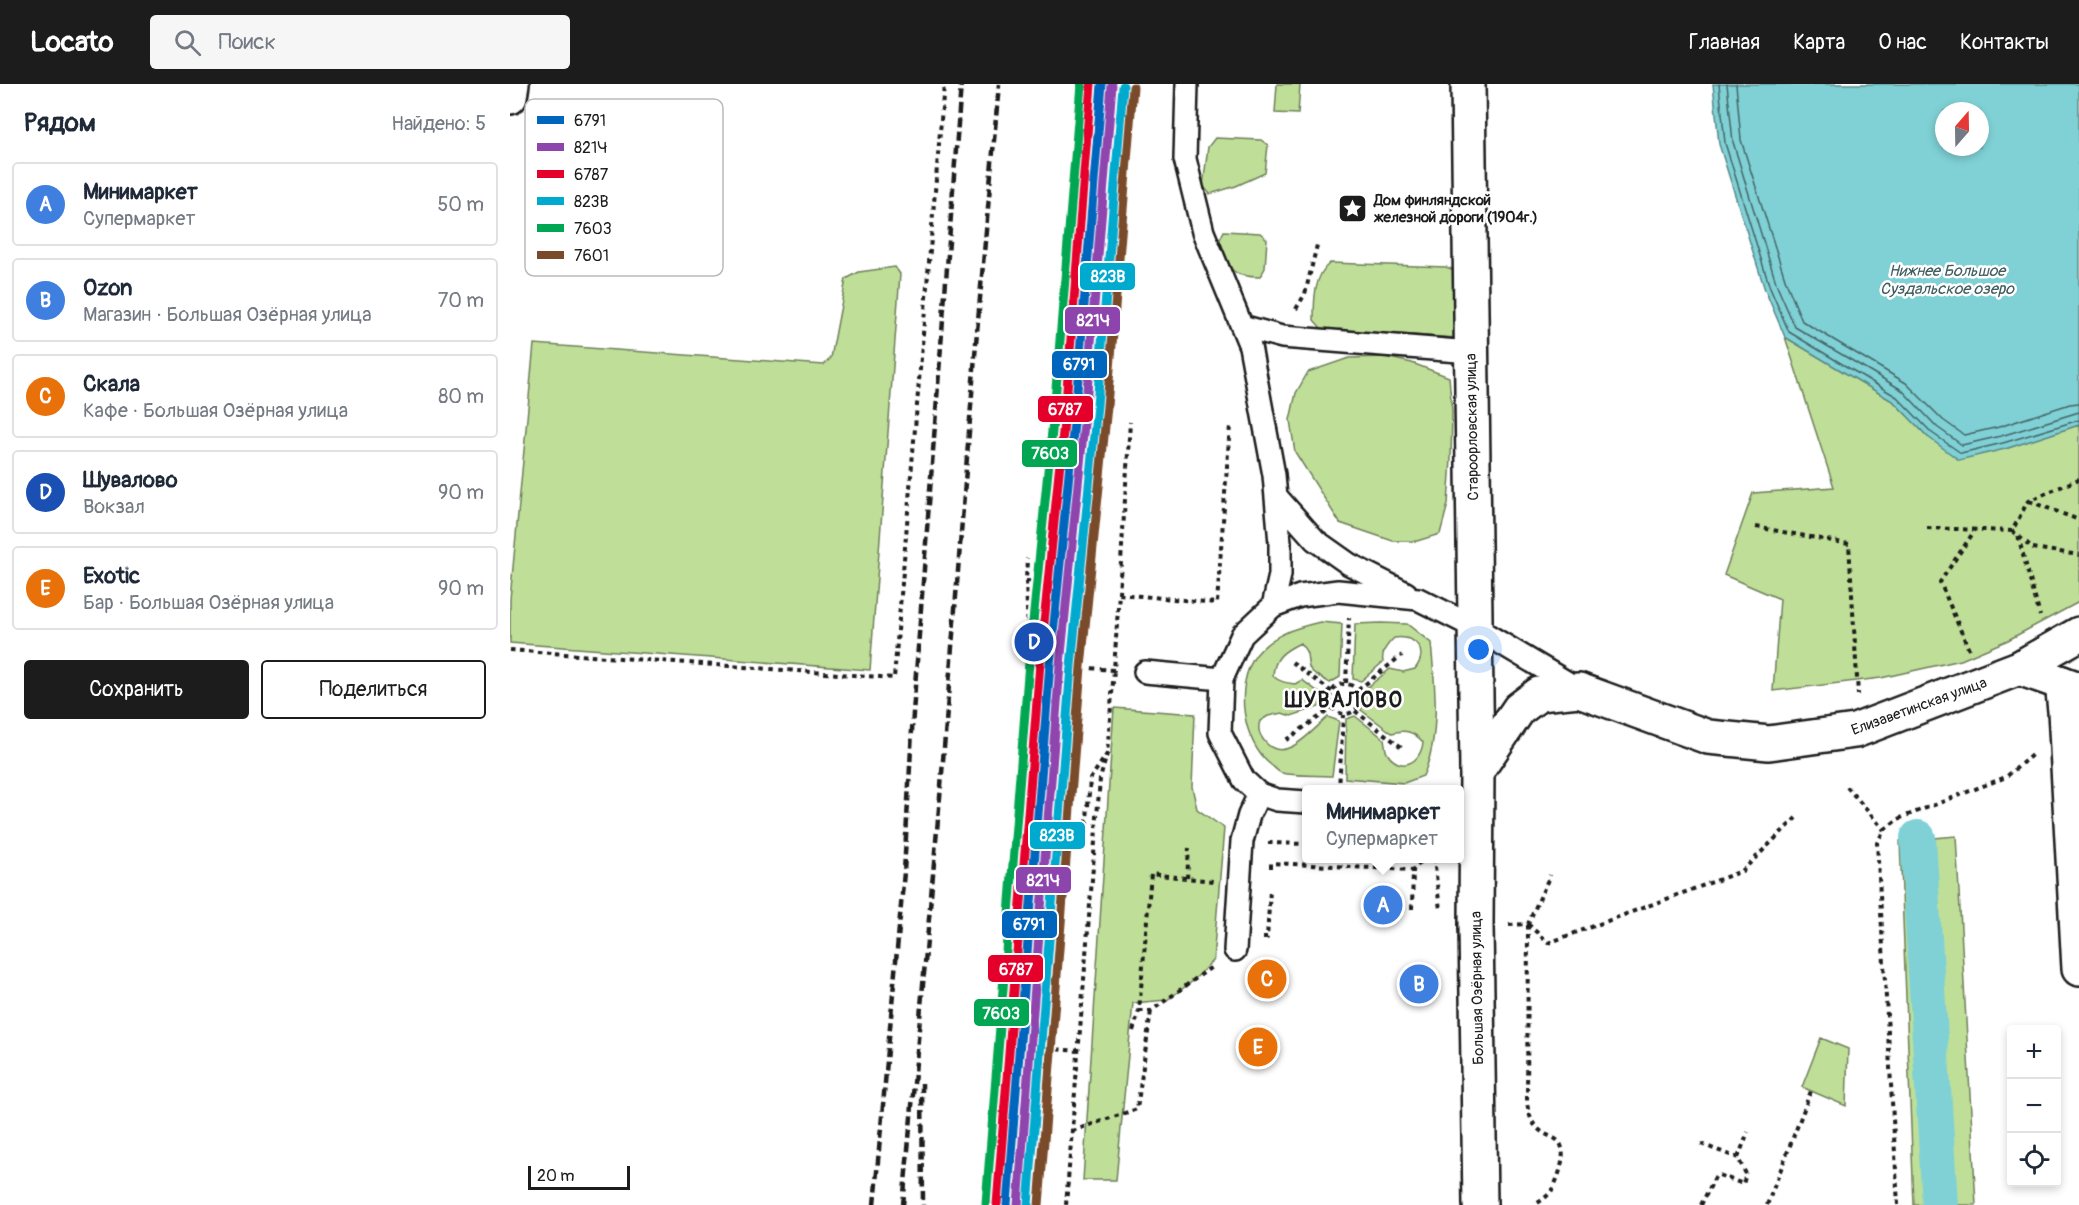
<!DOCTYPE html>
<html lang="ru">
<meta charset="utf-8">
<style>
body{margin:0;font-family:Pangolin,sans-serif;background:#f6f6f7;color:#1f2937}
.controls{position:absolute;right:18px;bottom:18px;display:grid;overflow:hidden;border-radius:6px;box-shadow:0 3px 9px #0003}
.controls button{width:54px;height:54px;display:grid;place-items:center;padding:0;border:0;border-bottom:2px solid #e0e1e3;background:#fff;color:#1f2937;font:30px sans-serif}
.compass{position:absolute;left:1425px;top:18px;width:54px;height:54px;border-radius:50%;background:#fff;box-shadow:0 3px 9px #0003;rotate:20deg}
.scale{position:absolute;left:18px;bottom:15px;width:102px;box-sizing:border-box;padding-left:6px;border:3px solid #1c1c1c;border-top:0;font-size:16px;line-height:21px;white-space:nowrap;color:#1c1c1c;-webkit-text-stroke:4px #fff;paint-order:stroke}
.you{position:absolute;left:969px;top:566px;width:21px;height:21px;margin:-15px;border:4px solid #fff;border-radius:50%;background:#1a73e8;box-shadow:0 0 0 9px #1a73e833}
.badge{display:grid;place-items:center;width:39px;height:39px;border-radius:50%;background:#1c1c1c;color:#fff;font-size:20px;font-weight:700}
.pin{position:absolute;translate:-50% -50%;border:3px solid #fff;box-shadow:0 2px 6px #0006}
.popup{position:absolute;left:792px;top:701px;width:162px;height:78px;box-sizing:border-box;display:grid;place-content:center;border-radius:6px;background:#fff;filter:drop-shadow(0 2px 4px #0005);font-size:20px;white-space:nowrap;color:#747a83}
.popup b{font-size:22px;color:#1f2937}
.popup::after{content:'';position:absolute;left:50%;top:100%;margin-left:-12px;border:12px solid transparent;border-top-color:#fff}
.list{margin:0;padding:0;list-style:none}
h2{display:flex;justify-content:space-between;align-items:center;height:78px;margin:0;padding:0 24px;font-size:26px}
h2 small{font-size:20px;font-weight:400;color:#747a83}
.list li{display:grid;grid-template-columns:39px 1fr auto;gap:18px;align-items:center;box-sizing:border-box;height:84px;margin:0 12px 12px;padding:0 12px;border:2px solid #e0e1e3;border-radius:6px}
.list b{display:block;font-size:22px;white-space:nowrap}
.list p{margin:0;font-size:20px;white-space:nowrap;color:#747a83}
.list em{font-size:20px;font-style:normal;color:#747a83}
.actions{display:flex;gap:12px;padding:18px 24px}
.actions a{flex:1;padding:14px 0;border:2px solid #1c1c1c;border-radius:6px;text-align:center;font-size:21px;color:#1c1c1c}
.actions .main{background:#1c1c1c;color:#fff}
.icon{flex:none;width:33px;height:33px;fill:none;stroke:currentColor;stroke-width:2;stroke-linecap:round;stroke-linejoin:round}
.map{position:relative;flex:none;width:1569px;height:1121px;overflow:hidden}
header{display:flex;align-items:center;gap:36px;box-sizing:border-box;height:84px;padding:0 30px;background:#1c1c1c;color:#fff}
header strong{font-size:28px}
nav{display:flex;gap:33px;margin-inline-start:auto;font-size:21px}
.search{width:420px;height:54px;background:#f6f6f7;display:flex;align-items:center;gap:15px;box-sizing:border-box;padding:0 21px;border-radius:6px;color:#747a83;font-size:22px}
main{display:flex}
aside{flex:1;background:#fff}
.map>svg:first-child{display:block}
</style>
<header>
<strong>Locato</strong>
<div class="search"><svg class="icon" aria-label="search" viewBox="0 0 24 24"><circle cx="10" cy="10" r="6"/><path d="M15 15l6 6"/></svg>Поиск</div>
<nav><a>Главная</a><a>Карта</a><a>О нас</a><a>Контакты</a></nav>
</header>
<main>
<aside>
<h2>Рядом<small>Найдено: 5</small></h2>
<ul class="list">
<li><span class="badge" style="background:#3f7fe0">A</span><div><b>Минимаркет</b><p>Супермаркет</p></div><em>50 m</em></li>
<li><span class="badge" style="background:#3f7fe0">B</span><div><b>Ozon</b><p>Магазин · Большая Озёрная улица</p></div><em>70 m</em></li>
<li><span class="badge" style="background:#e8710a">C</span><div><b>Скала</b><p>Кафе · Большая Озёрная улица</p></div><em>80 m</em></li>
<li><span class="badge" style="background:#1a4fb4">D</span><div><b>Шувалово</b><p>Вокзал</p></div><em>90 m</em></li>
<li><span class="badge" style="background:#e8710a">E</span><div><b>Exotic</b><p>Бар · Большая Озёрная улица</p></div><em>90 m</em></li>
</ul>
<div class="actions"><a class="main">Сохранить</a><a>Поделиться</a></div>
</aside>
<div class="map">
<svg width="1569" height="1121" viewBox="0 0 1569 1121">
<rect width="100%" height="100%" fill="#fff"/>
<filter id="ink" filterUnits="userSpaceOnUse"><feTurbulence type="fractalNoise" baseFrequency=".0167" numOctaves="2"/><feDisplacementMap in="SourceGraphic" scale="12" xChannelSelector="R" yChannelSelector="G"/><feConvolveMatrix kernelMatrix="1 2 1 2 8 2 1 2 1" color-interpolation-filters="sRGB"/></filter>
<g filter="url(#ink)">
<!-- green -->
<path fill="#bfdf98" stroke="#6e7e5a" stroke-width="1.5" d="M 767,0 L 790,0 L 788,30 L 765,29 Z
M 705,54 L 751,56 L 758,61 L 755,89 L 726,102 L 700,110 L 693,102 L 698,63 Z
M 714,147 L 750,149 L 757,155 L 755,184 L 750,193 C 717,193 720,183 709,157 Z
M 820,179 L 936,183 L 947,187 L 947,254 L 812,245 L 804,236 C 804,217 804,191 820,179 Z
M 385,183 L 390,190 L 360,586 L 0,559 L 0,515 L 24,260 L 314,281 L 321,274 L 336,195 L 349,188 Z
M 1275,253 L 1384,318 L 1418,353 L 1495,365 L 1569,341 L 1569,518 L 1498,556 L 1451,576 L 1371,594 L 1263,607 L 1270,515 L 1214,491 L 1243,409 L 1324,403 Z
M 875,273 L 902,279 L 939,293 L 942,327 L 941,375 L 938,420 L 930,450 L 907,457 L 883,457 L 830,439 L 785,368 L 780,336 L 786,309 L 798,288 L 839,274 Z
M 810,538 L 832,540 L 830,593 L 820,599 C 814,595 801,590 799,583 C 796,570 800,571 790,559 C 774,567 764,573 763,592 C 769,598 777,599 785,600 L 792,596 L 811,610 L 811,618 L 809,623 L 781,632 L 772,629 L 758,632 L 750,637 C 747,646 750,652 756,659 C 776,680 802,646 818,633 L 829,637 L 822,692 C 809,691 783,692 772,689 C 768,688 764,683 761,681 C 732,658 724,601 746,571 C 763,550 785,544 810,538 Z
M 871,539 L 897,540 L 921,559 C 925,602 931,652 913,692 L 894,699 L 835,694 L 836,635 L 845,632 L 874,655 C 875,659 875,665 877,669 C 889,689 911,680 913,658 C 904,648 896,645 882,649 L 851,626 L 855,617 L 853,607 L 880,585 L 893,588 L 905,585 C 919,567 906,551 884,554 C 877,561 871,568 873,578 L 851,597 L 843,595 L 845,540 Z
M 604,624 L 685,630 L 682,703 L 687,725 L 714,744 L 703,876 L 683,897 L 657,916 L 623,919 L 606,1096 L 573,1096 Z
M 1446,752 L 1466,1121 L 1404,1121 L 1390,757 Z
M 1311,954 L 1338,965 L 1336,1022 L 1292,1003 Z"/>
<!-- water -->
<path fill="#7fd1d5" stroke="#57898b" stroke-width="1.5" fill-rule="evenodd" d="M 1203,0 L 1569,0 L 1569,341 L 1495,365 L 1449,376 L 1418,353 L 1384,318 L 1275,253 L 1255,206 L 1209,60 ZM 1434,27 L 1470,27 L 1470,63 L 1434,63 Z"/>
<g fill="none" stroke-linecap="round" stroke-linejoin="round">
<!-- shore -->
<path stroke="#446466" stroke-width="1.5" d="M 1209,0 L 1215,59 L 1260,204 L 1279,248 L 1387,313 L 1422,349 L 1451,369 L 1493,359 L 1569,336
M 1217,0 L 1223,58 L 1267,202 L 1285,243 L 1392,306 L 1427,343 L 1452,361 L 1491,352 L 1569,328
M 1226,0 L 1231,56 L 1276,198 L 1292,237 L 1396,299 L 1433,336 L 1454,351 L 1489,343 L 1560,320 L 1569,319"/>
<!-- canal -->
<path stroke="#7fd1d5" stroke-width="36" d="M 1408,754 L 1430,1121"/>
<defs>
<path id="service" d="M 677,0 L 675,75 L 693,148 L 740,262 L 764,391 L 770,459 L 770,491 L 763,522
M 732,242 L 772,253 L 961,268
M 766,412 L 805,456 L 839,480 L 896,509
M 635,588 L 712,595
M 796,718 L 767,716 L 749,710 L 734,696 L 710,649 L 712,595 L 732,551 L 763,522 L 790,512 L 828,507 L 908,515 L 964,543 L 1068,605
M 725,866 L 732,757 L 739,731 L 749,710"/>
<path id="minor" d="M 958,0 L 967,687
M 1552,599 L 1555,627 L 1569,885"/>
<path id="tertiary" d="M 0,13 L 2,0
M 1509,584 L 1569,605
M 970,1121 L 966,841 L 967,687 L 1009,625 L 1029,610 L 1069,606 L 1198,653 L 1259,659 L 1345,647 L 1509,584 L 1569,550"/>
</defs>
<!-- service casing -->
<use href="#service" stroke="#1c1c1c" stroke-width="26"/>
<!-- minor casing -->
<use href="#minor" stroke="#1c1c1c" stroke-width="38"/>
<!-- tertiary casing -->
<use href="#tertiary" stroke="#1c1c1c" stroke-width="38"/>
<!-- path -->
<path stroke="#1c1c1c" stroke-width="4" stroke-dasharray="4.5 4.5" stroke-linecap="butt" d="M 786,225 L 795,210 L 807,161
M 1519,417 L 1569,436
M 1246,443 L 1339,460 L 1348,611
M 1417,444 L 1502,447 L 1518,417 L 1569,395
M 1502,447 L 1523,464 L 1569,471
M 1508,452 L 1530,532
M 516,497 L 534,498 L 544,359 L 526,358
M 609,510 L 707,519 L 720,341
M 0,566 L 384,594 L 434,0
M 1459,566 L 1430,498 L 1465,446
M 782,578 L 822,608
M 519,579 L 604,586 L 620,338
M 836,599 L 839,534
M820 615a15 15 0 1 1 30 0a15 15 0 1 1-30 0Z
M 848,606 L 892,571
M 845,627 L 894,665
M 776,656 L 822,624
M 1337,703 L 1374,746
M 829,706 L 833,631
M 758,759 L 796,760
M 544,761 L 575,763 L 580,695 L 597,670 L 604,586
M 924,774 L 930,826
M 761,784 L 761,779 L 903,786
M 677,794 L 679,764
M 902,825 L 903,786 L 915,774
M 1018,840 L 1038,859 L 1232,787 L 1286,734
M 999,841 L 1018,840 L 1040,791
M 1018,841 L 1017,1020 C 1020,1034 1022,1042 1035,1050 C 1039,1052 1045,1054 1048,1057 C 1059,1067 1048,1095 1042,1106 C 1037,1113 1031,1117 1024,1121
M 753,854 L 757,854 L 760,806
M 629,927 L 641,927 L 703,882
M 623,947 L 629,927 L 641,790 L 703,797
M 529,964 L 569,967
M 562,1047 L 627,1025 L 641,927
M 1191,1060 L 1228,1074
M 480,1121 L 519,579 L 516,497 L 517,474
M 556,1121 L 590,695 L 597,670
M 1191,1121 L 1205,1093 L 1209,1091 L 1233,1100 L 1236,1090 L 1228,1074 L 1238,1048
M 1257,1121 L 1301,1007
M 1388,1121 L 1367,759 L 1374,746 L 1388,735 L 1496,693 L 1524,669"/>
<!-- service -->
<use href="#service" stroke="#fff" stroke-width="21"/>
<!-- minor -->
<use href="#minor" stroke="#fff" stroke-width="33"/>
<!-- tertiary -->
<use href="#tertiary" stroke="#fff" stroke-width="33"/>
<!-- rail -->
<path stroke="#1c1c1c" stroke-width="4.5" stroke-dasharray="9 4.5" stroke-linecap="butt" d="M 412,999 L 413,1121
M 364,1121 L 394,788 L 403,629 L 451,0
M 393,1121 L 431,702 L 466,259 L 489,0"/>
<defs>
<path id="rail-1" d="M 497,1121 L 540,580 L 566,319 L 592,0"/>
<path id="rail-2" d="M 508,1121 L 550,581 L 576,320 L 602,1"/>
<path id="rail-3" d="M 487,1120 L 530,579 L 556,318 L 581,0"/>
<path id="rail-4" d="M 518,1121 L 561,582 L 587,321 L 613,2"/>
<path id="rail-5" d="M 476,1119 L 519,578 L 545,317 L 571,0"/>
<path id="rail-6" d="M 529,1121 L 571,583 L 597,322 L 623,3"/>
</defs>
<!-- rail-1 casing -->
<use href="#rail-1" stroke="#fff" stroke-width="14"/>
<!-- rail-2 casing -->
<use href="#rail-2" stroke="#fff" stroke-width="14"/>
<!-- rail-3 casing -->
<use href="#rail-3" stroke="#fff" stroke-width="14"/>
<!-- rail-4 casing -->
<use href="#rail-4" stroke="#fff" stroke-width="14"/>
<!-- rail-5 casing -->
<use href="#rail-5" stroke="#fff" stroke-width="14"/>
<!-- rail-6 casing -->
<use href="#rail-6" stroke="#fff" stroke-width="14"/>
<!-- rail-1 -->
<use href="#rail-1" stroke="#0065bd" stroke-width="9"/>
<!-- rail-2 -->
<use href="#rail-2" stroke="#8e44ad" stroke-width="9"/>
<!-- rail-3 -->
<use href="#rail-3" stroke="#e4002b" stroke-width="9"/>
<!-- rail-4 -->
<use href="#rail-4" stroke="#00a9ce" stroke-width="9"/>
<!-- rail-5 -->
<use href="#rail-5" stroke="#00a651" stroke-width="9"/>
<!-- rail-6 -->
<use href="#rail-6" stroke="#7a4b2a" stroke-width="9"/>
</g>
</g>
<!-- icons -->
<defs>
<symbol id="sight-square" viewBox="-11 -11 22 22"><rect x="-9" y="-9" width="18" height="18" rx="4" fill="#1c1c1c" stroke="#fff"/><path d="M0-6L1.8-2.2L6-1.7L2.9 1.2L3.7 5.4L0 3.3L-3.7 5.4L-2.9 1.2L-6-1.7L-1.8-2.2Z" fill="#fff"/></symbol>
</defs>
<g fill-rule="evenodd">
<use href="#sight-square" x="826" y="108" width="33" height="33"/>
</g>
<g text-anchor="middle" stroke-width="5" stroke-linejoin="round" paint-order="stroke">
<!-- poi labels -->
<g font-size="15" font-weight="bold" fill="#1c1c1c" stroke="#fff" text-anchor="start">
<text x="864" y="121">Дом финляндской<tspan x="864" dy="17">железной дороги (1904г.)</tspan></text>
</g>
<!-- street labels -->
<g font-size="15" fill="#1c1c1c" stroke="#fff">
<text transform="translate(962 343) rotate(-91)" y="5">Староорловская улица</text>
<text transform="translate(1409 622) rotate(-20)" y="5">Елизаветинская улица</text>
<text transform="translate(967 904) rotate(-91)" y="5">Большая Озёрная улица</text>
</g>
<!-- water labels -->
<g font-size="16" font-style="italic" fill="#3f5b5d" stroke="#fff">
<text x="1437" y="192">Нижнее Большое<tspan x="1437" dy="18">Суздальское озеро</tspan></text>
</g>
<!-- district labels -->
<g font-size="21" font-weight="bold" letter-spacing="1.5" fill="#1c1c1c" stroke="#fff">
<text x="834" y="623">ШУВАЛОВО</text>
</g>
</g>
<!-- legend -->
<rect x="15" y="15" width="198" height="177" rx="9" fill="#fff" stroke="#bbb" stroke-width="1.5"/>
<rect x="27" y="32" width="27" height="8" fill="#0065bd"/>
<rect x="27" y="59" width="27" height="8" fill="#8e44ad"/>
<rect x="27" y="86" width="27" height="8" fill="#e4002b"/>
<rect x="27" y="113" width="27" height="8" fill="#00a9ce"/>
<rect x="27" y="140" width="27" height="8" fill="#00a651"/>
<rect x="27" y="167" width="27" height="8" fill="#7a4b2a"/>
<g font-size="16" fill="#1c1c1c">
<text x="64" y="42">6791</text>
<text x="64" y="69">821Ч</text>
<text x="64" y="96">6787</text>
<text x="64" y="123">823В</text>
<text x="64" y="150">7603</text>
<text x="64" y="177">7601</text>
</g>
<g stroke="#fff" stroke-width="2">
<rect x="569" y="178" width="57" height="29" rx="6" fill="#00a9ce"/>
<rect x="554" y="222" width="57" height="29" rx="6" fill="#8e44ad"/>
<rect x="541" y="266" width="57" height="29" rx="6" fill="#0065bd"/>
<rect x="527" y="311" width="57" height="28" rx="6" fill="#e4002b"/>
<rect x="511" y="355" width="57" height="29" rx="6" fill="#00a651"/>
<rect x="519" y="737" width="57" height="29" rx="6" fill="#00a9ce"/>
<rect x="505" y="782" width="57" height="28" rx="6" fill="#8e44ad"/>
<rect x="491" y="826" width="57" height="29" rx="6" fill="#0065bd"/>
<rect x="477" y="870" width="57" height="29" rx="6" fill="#e4002b"/>
<rect x="463" y="914" width="57" height="29" rx="6" fill="#00a651"/>
</g>
<g font-size="16" text-anchor="middle" font-weight="bold" fill="#fff">
<text x="598" y="198">823В</text>
<text x="583" y="242">821Ч</text>
<text x="569" y="286">6791</text>
<text x="555" y="331">6787</text>
<text x="540" y="375">7603</text>
<text x="547" y="757">823В</text>
<text x="533" y="802">821Ч</text>
<text x="519" y="846">6791</text>
<text x="506" y="891">6787</text>
<text x="491" y="935">7603</text>
</g>
</svg>
<div class="controls">
<button>+</button>
<button>−</button>
<button><svg class="icon" aria-label="locate" viewBox="0 0 24 24"><circle cx="12" cy="12" r="6"/><path d="M12 2v4M12 18v4M2 12h4M18 12h4"/></svg></button>
</div>
<svg class="compass" viewBox="-18 -18 36 36"><path d="M0-13l5 13h-10z" fill="#e53935"/><path d="M0 13l5-13h-10z" fill="#747a83"/></svg>
<div class="scale">20 m</div>
<div class="you"></div>
<div class="pin badge" style="left:873px;top:821px;background:#3f7fe0">A</div>
<div class="popup"><b>Минимаркет</b>Супермаркет</div>
<div class="pin badge" style="left:909px;top:900px;background:#3f7fe0">B</div>
<div class="pin badge" style="left:757px;top:895px;background:#e8710a">C</div>
<div class="pin badge" style="left:524px;top:558px;background:#1a4fb4">D</div>
<div class="pin badge" style="left:748px;top:963px;background:#e8710a">E</div>
</div>
</main>
